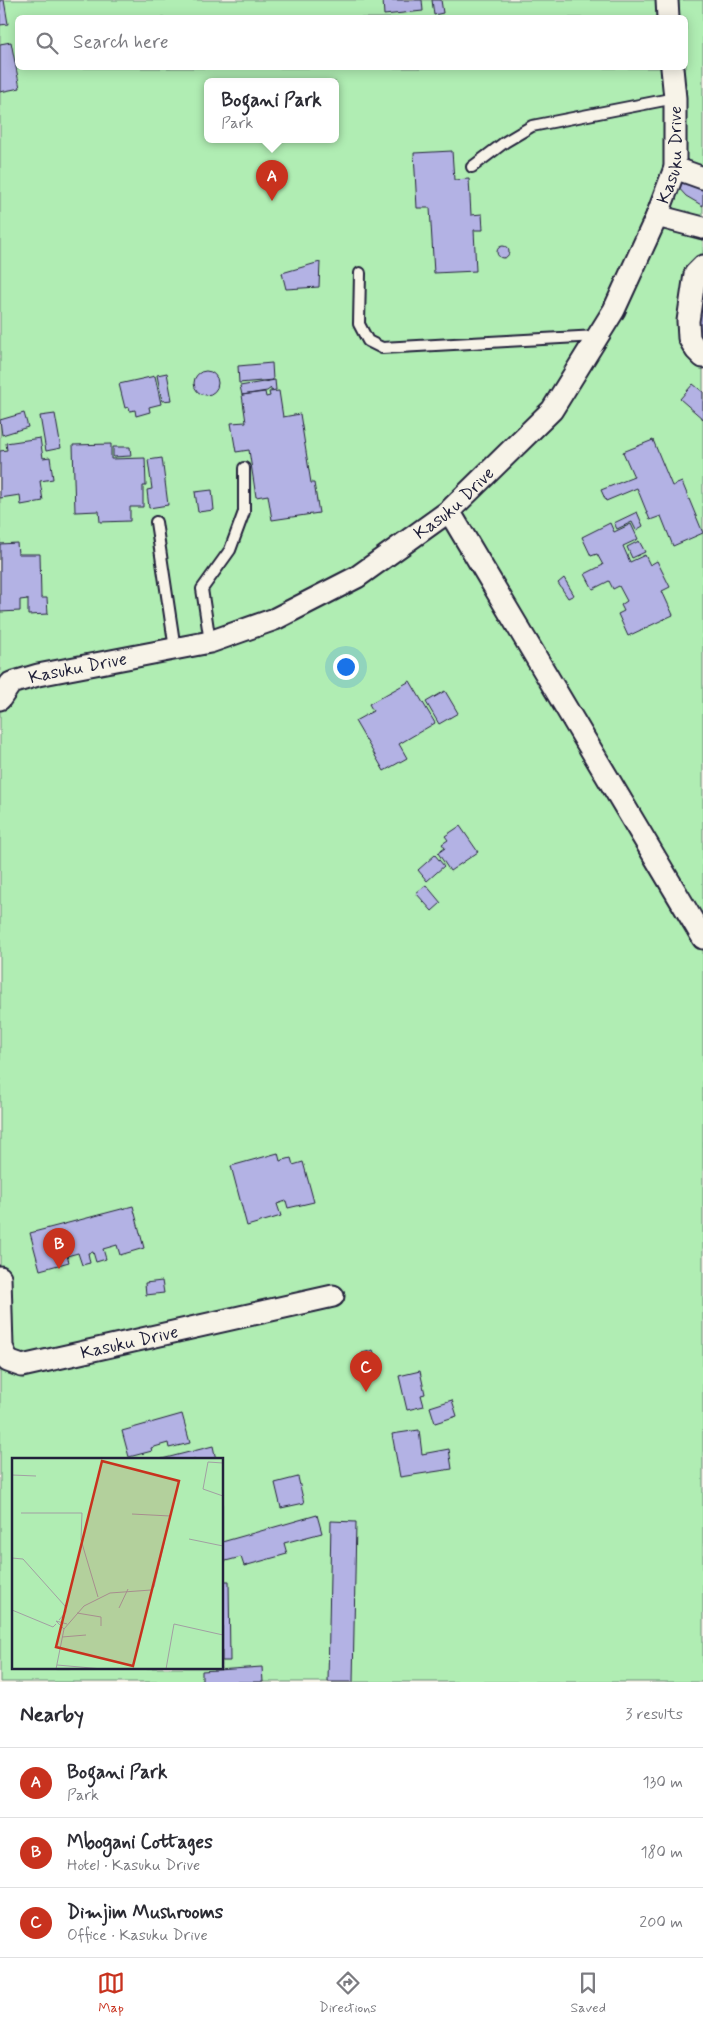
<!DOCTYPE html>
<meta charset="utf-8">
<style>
body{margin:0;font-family:Mynerve,sans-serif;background:#f7f7f7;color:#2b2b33}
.you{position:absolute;left:345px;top:666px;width:18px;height:18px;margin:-12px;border:4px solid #fff;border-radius:50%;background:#1a73e8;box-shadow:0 0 0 8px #1a73e833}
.badge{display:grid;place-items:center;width:32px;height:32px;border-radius:50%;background:#c8321e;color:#fff;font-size:16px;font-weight:700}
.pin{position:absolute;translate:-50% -41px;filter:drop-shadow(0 1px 2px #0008)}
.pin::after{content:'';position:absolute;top:26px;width:18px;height:15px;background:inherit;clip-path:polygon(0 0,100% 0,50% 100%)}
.popup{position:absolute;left:204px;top:78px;width:135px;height:65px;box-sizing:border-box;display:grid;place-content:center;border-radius:8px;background:#fff;filter:drop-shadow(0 1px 4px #0005);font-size:16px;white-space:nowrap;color:#7c7c81}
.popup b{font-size:19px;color:#2b2b33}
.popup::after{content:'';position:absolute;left:50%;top:100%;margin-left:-10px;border:10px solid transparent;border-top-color:#fff}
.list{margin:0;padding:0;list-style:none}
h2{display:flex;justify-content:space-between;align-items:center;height:65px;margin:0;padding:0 20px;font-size:21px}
h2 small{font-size:16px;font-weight:400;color:#7c7c81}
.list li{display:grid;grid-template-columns:32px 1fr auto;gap:15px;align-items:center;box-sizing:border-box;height:70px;padding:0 20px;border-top:1px solid #e1e1e2}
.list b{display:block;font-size:19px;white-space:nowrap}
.list p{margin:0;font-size:16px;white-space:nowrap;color:#7c7c81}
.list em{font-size:16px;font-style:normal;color:#7c7c81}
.icon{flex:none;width:28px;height:28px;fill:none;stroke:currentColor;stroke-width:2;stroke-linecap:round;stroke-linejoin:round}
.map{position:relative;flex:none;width:703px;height:1682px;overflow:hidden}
.search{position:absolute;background:#fff;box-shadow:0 2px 12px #0003;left:15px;right:15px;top:15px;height:55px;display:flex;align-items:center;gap:12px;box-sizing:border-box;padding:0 18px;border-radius:8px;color:#7c7c81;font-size:19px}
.sheet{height:275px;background:#fff}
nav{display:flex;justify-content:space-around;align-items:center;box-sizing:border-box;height:70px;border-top:1px solid #e1e1e2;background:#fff;font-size:14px;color:#7c7c81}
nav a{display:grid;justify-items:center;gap:2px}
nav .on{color:#c8321e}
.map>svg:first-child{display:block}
</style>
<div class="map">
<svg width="703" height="1682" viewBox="0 0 703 1682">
<rect width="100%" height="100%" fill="#f7f3e8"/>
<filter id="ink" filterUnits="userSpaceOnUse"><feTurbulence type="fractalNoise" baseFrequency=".02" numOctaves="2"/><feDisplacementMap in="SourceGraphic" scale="10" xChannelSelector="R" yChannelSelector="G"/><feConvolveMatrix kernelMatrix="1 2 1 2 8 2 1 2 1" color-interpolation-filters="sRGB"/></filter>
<g filter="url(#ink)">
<!-- green -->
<path fill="#b0edb3" stroke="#698877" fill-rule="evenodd" d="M 0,0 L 703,0 L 703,1682 L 0,1682 ZM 18,18 L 686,18 L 686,68 L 18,68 ZM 208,82 L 336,82 L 336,140 L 208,140 ZM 14,1460 L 222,1460 L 222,1668 L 14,1668 Z"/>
<!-- building -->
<path fill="#b3b2e4" stroke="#22223b" d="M 0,0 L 4,0 L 8,24 L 0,25 Z
M 383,0 L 422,0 L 423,11 L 384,15 Z
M 432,0 L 441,0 L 443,13 L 434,15 Z
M 11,42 L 20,88 L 0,92 L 0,44 Z
M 452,151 L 454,180 L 469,179 L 471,215 L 482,214 L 483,230 L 474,230 L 476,271 L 434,273 L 430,208 L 417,208 L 414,153 Z
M 684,182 L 703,186 L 703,206 L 686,196 L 676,185 Z
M497 252a6 6 0 1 1 12 0a6 6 0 1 1-12 0Z
M 320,262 L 319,287 L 286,289 L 282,273 Z
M 700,293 L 703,293 L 703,336 L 694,333 L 700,314 L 695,313 Z
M 272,363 L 273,380 L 239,383 L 238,366 Z
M194 383a12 12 0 1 1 24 0a12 12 0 1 1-24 0Z
M 167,373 L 172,400 L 162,401 L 157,375 Z
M 155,376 L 161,404 L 149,407 L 150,412 L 136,416 L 135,410 L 130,411 L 129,407 L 125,408 L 119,384 Z
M 275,380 L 276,390 L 271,391 L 271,388 L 267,391 L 242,395 L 240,386 Z
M 693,384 L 703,392 L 703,419 L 680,399 Z
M 279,391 L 283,417 L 300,414 L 311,483 L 314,483 L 319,513 L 272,520 L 268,495 L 256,497 L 249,450 L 236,452 L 231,423 L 246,422 L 242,395 L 265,392 L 266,397 L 270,396 L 269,392 Z
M 24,413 L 28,427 L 2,435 L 0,420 Z
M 55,414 L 61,448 L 46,451 L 40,416 Z
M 40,438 L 43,458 L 50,457 L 53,479 L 40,481 L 43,501 L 21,505 L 20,495 L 0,498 L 0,451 L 7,450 L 6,443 Z
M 653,440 L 672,486 L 682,482 L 703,533 L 673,546 L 661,516 L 650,520 L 637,488 L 606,501 L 601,490 L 634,477 L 623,452 Z
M 111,444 L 111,459 L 145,458 L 146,486 L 143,486 L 143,507 L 130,507 L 130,521 L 100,522 L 99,511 L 75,512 L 73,445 Z
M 113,447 L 130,447 L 131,456 L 113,457 Z
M 162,458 L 168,505 L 149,508 L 147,490 L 152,489 L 148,460 Z
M 212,490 L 214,510 L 198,512 L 195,492 Z
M 637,512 L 643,526 L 636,530 L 632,522 L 617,529 L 614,523 Z
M 610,523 L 614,532 L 631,524 L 638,539 L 623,546 L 630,562 L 645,555 L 650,565 L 657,561 L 670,587 L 662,591 L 673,615 L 628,636 L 618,614 L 624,611 L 621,605 L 627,601 L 619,586 L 613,589 L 609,581 L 593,589 L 585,574 L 603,565 L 597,554 L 591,556 L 582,537 Z
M 639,541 L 645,552 L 632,558 L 627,547 Z
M 17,543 L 18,554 L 40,554 L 41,598 L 47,598 L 48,614 L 28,615 L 28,599 L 20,600 L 20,611 L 0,612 L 0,544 Z
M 564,578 L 574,595 L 568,598 L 558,583 Z
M 410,681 L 435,723 L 399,744 L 407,758 L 384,771 L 355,721 L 373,711 L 369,704 Z
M 445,691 L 458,713 L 439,724 L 426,702 Z
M 460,826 L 478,852 L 450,871 L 438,853 L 445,848 L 442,844 L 448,840 L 445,836 Z
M 435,855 L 444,866 L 427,881 L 418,870 Z
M 426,885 L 441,903 L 432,911 L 416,893 Z
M 278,1153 L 280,1161 L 291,1158 L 293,1165 L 303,1162 L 314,1202 L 288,1208 L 286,1201 L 277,1204 L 281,1216 L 247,1226 L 231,1166 Z
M 133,1206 L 144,1248 L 120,1255 L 117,1245 L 103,1249 L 106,1259 L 96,1262 L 93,1252 L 88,1253 L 90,1263 L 82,1265 L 78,1253 L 67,1256 L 69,1262 L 40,1270 L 30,1233 Z
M 162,1281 L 164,1293 L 146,1295 L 145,1283 Z
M 373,1350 L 376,1358 L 365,1362 L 362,1353 Z
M 420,1371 L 425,1394 L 421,1395 L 424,1406 L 407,1410 L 399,1376 Z
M 452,1400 L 457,1416 L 435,1423 L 430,1407 Z
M 182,1414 L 190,1443 L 169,1448 L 168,1443 L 151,1448 L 152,1451 L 129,1457 L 122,1431 Z
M 419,1430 L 422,1454 L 449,1449 L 452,1469 L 400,1477 L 392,1434 Z
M 213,1446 L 216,1460 L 158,1460 Z
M 298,1477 L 304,1503 L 281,1508 L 275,1483 Z
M 317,1515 L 322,1533 L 284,1543 L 287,1554 L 244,1566 L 241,1557 L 222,1562 L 222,1542 Z
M 331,1521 L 356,1522 L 353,1682 L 328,1682 Z
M 222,1581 L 229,1581 L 230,1661 L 222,1661 Z
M 262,1667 L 263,1682 L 202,1682 L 202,1671 Z"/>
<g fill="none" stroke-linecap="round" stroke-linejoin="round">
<defs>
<path id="service" d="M 472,167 L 505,142 L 532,126 L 675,98
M 360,273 L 359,324 L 368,341 L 382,348 L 597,336
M 156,522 L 175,649
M 210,642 L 202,589 L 230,550 L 244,512 L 244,468"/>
<g id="minor">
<path d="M 667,0 L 668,18"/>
<path d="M 675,168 L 703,178"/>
<path d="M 657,216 L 703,228"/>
<path d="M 703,266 L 695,274 L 688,321 L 689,338 L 696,350 L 703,357"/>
<path d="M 449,511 L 703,938"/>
<path id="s1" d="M 0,699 L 11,683 L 38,675 L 210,642 L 275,619 L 357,577 L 449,511 L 552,410 L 614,310 L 657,216 L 675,168 L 675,98 L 672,68"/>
<path id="s2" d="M 0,1277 L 2,1347 L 8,1361 L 22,1366 L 333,1296"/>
</g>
</defs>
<!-- service casing -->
<use href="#service" stroke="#22223b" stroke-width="14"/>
<!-- minor casing -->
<use href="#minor" stroke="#22223b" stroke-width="25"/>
<!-- service -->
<use href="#service" stroke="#f7f3e8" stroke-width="10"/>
<!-- minor -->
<use href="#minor" stroke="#f7f3e8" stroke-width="21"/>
</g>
</g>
<g text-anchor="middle" stroke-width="4" stroke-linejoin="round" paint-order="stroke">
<!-- street labels -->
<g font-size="18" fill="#22223b" stroke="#f7f3e8">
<text dy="6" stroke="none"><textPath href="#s1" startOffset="926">Kasuku Drive</textPath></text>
<text dy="6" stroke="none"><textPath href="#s1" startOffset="506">Kasuku Drive</textPath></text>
<text dy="6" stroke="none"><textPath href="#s1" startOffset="88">Kasuku Drive</textPath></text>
<text dy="6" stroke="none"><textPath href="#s2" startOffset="210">Kasuku Drive</textPath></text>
</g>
</g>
<!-- overview -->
<g transform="translate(12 1458)">
<rect width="211" height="211" fill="#f7f3e8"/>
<path d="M 0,1 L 211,1 L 211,211 L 0,211 Z" fill="#b0edb3"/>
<path fill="none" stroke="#a29fa3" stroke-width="1" d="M 211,5 L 196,4 L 191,31 L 211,38M 0,17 L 24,18M 9,55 L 70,55 L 69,82 L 86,139M 177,81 L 211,88M 0,100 L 11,101 L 53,148 L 54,154 L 47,162M 107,150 L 116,131M 0,152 L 41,169 L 44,166M 65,155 L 89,159 L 89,168M 52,171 L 44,163 L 55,166M 50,179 L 74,177M 45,207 L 91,211M 44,211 L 52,171 L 72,148 L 98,135 L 139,132 L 142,129 L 158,58 L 120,56M 154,211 L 162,166 L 211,177"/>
<path fill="#c8321e" fill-opacity="0.15" stroke="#c8321e" stroke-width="2.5" d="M 90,3 L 167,23 L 121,208 L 44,189 Z"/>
<rect width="211" height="211" fill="none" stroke="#22223b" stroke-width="2.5"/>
</g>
</svg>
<div class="you"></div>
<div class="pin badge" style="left:272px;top:201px">A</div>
<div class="popup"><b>Bogani Park</b>Park</div>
<div class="pin badge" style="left:59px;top:1269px">B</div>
<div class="pin badge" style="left:366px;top:1392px">C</div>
<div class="search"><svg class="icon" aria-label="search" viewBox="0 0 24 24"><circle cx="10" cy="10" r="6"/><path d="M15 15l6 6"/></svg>Search here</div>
</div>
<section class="sheet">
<h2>Nearby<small>3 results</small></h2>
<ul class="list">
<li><span class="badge">A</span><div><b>Bogani Park</b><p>Park</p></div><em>130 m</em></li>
<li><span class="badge">B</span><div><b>Mbogani Cottages</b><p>Hotel · Kasuku Drive</p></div><em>180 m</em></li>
<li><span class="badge">C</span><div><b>Dimjim Mushrooms</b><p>Office · Kasuku Drive</p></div><em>200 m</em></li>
</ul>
</section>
<nav>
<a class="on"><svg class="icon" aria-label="map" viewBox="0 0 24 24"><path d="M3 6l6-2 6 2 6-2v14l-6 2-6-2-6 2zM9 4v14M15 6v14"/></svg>Map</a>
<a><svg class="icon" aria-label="directions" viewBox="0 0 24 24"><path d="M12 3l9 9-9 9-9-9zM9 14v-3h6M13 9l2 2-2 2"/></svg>Directions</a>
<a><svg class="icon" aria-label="saved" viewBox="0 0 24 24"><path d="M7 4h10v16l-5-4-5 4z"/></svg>Saved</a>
</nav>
